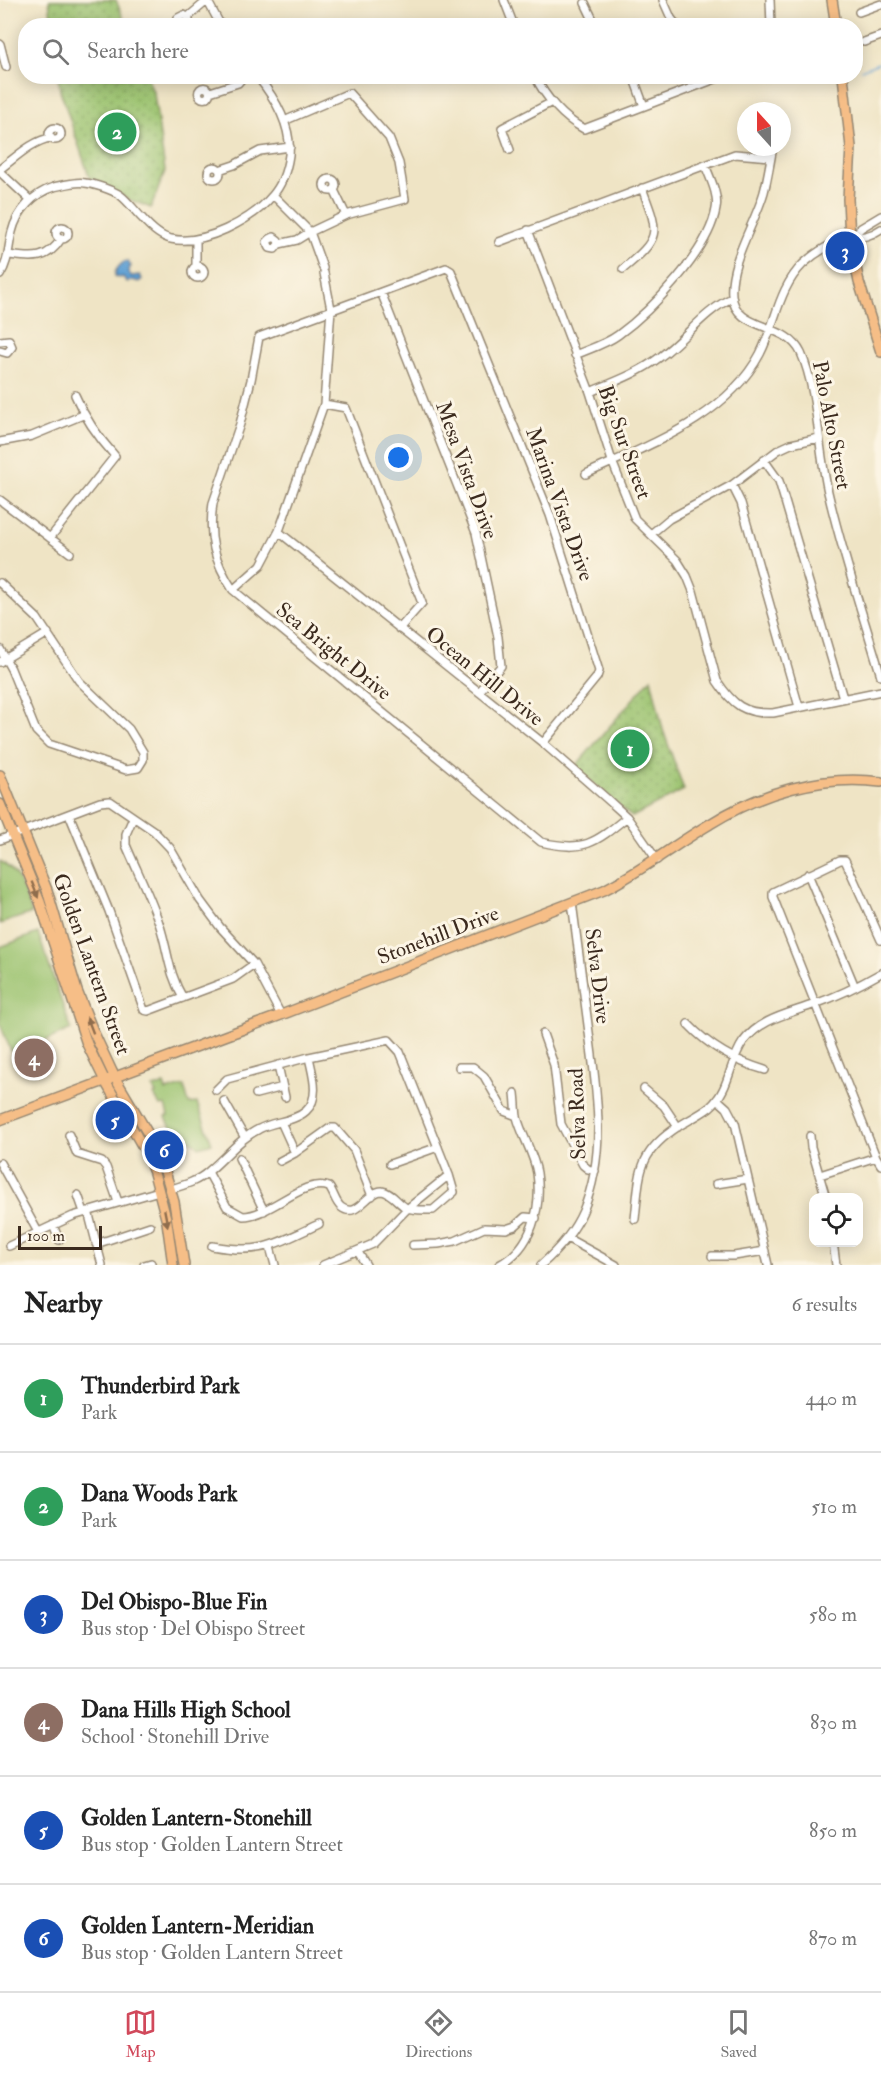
<!DOCTYPE html>
<meta charset="utf-8">
<style>
body{margin:0;font-family:"IM FELL Double Pica",serif;background:#f6f6f6;color:#222}
.controls{position:absolute;right:18px;bottom:18px;display:grid;overflow:hidden;border-radius:12px;box-shadow:0 3px 15px #0003}
.controls button{width:54px;height:54px;display:grid;place-items:center;padding:0;border:0;border-bottom:2px solid #e0e0e0;background:#fff;color:#222;font:30px sans-serif}
.compass{position:absolute;left:737px;top:102px;width:54px;height:54px;border-radius:50%;background:#fff;box-shadow:0 3px 15px #0003;rotate:339deg}
.scale{position:absolute;left:18px;bottom:15px;width:84px;box-sizing:border-box;padding-left:6px;border:3px solid #3b2a1e;border-top:0;font-size:16px;line-height:21px;white-space:nowrap;color:#3b2a1e;-webkit-text-stroke:4px #fcf5e5;paint-order:stroke}
.you{position:absolute;left:399px;top:458px;width:21px;height:21px;margin:-15px;border:4px solid #fff;border-radius:50%;background:#1a73e8;box-shadow:0 0 0 9px #1a73e833}
.badge{display:grid;place-items:center;width:39px;height:39px;border-radius:50%;background:#d1495b;color:#fff;font-size:20px;font-weight:700}
.pin{position:absolute;translate:-50% -50%;border:3px solid #fff;box-shadow:0 2px 6px #0006}
.list{margin:0;padding:0;list-style:none}
h2{display:flex;justify-content:space-between;align-items:center;height:78px;margin:0;padding:0 24px;font-size:26px}
h2 small{font-size:20px;font-weight:400;color:#767676}
.list li{display:grid;grid-template-columns:39px 1fr auto;gap:18px;align-items:center;box-sizing:border-box;height:108px;padding:0 24px;border-top:2px solid #e0e0e0}
.list b{display:block;font-size:22px;white-space:nowrap}
.list p{margin:0;font-size:20px;white-space:nowrap;color:#767676}
.list em{font-size:20px;font-style:normal;color:#767676}
.icon{flex:none;width:33px;height:33px;fill:none;stroke:currentColor;stroke-width:2;stroke-linecap:round;stroke-linejoin:round}
.map{position:relative;flex:none;width:881px;height:1265px;overflow:hidden}
.search{position:absolute;background:#fff;box-shadow:0 3px 15px #0003;left:18px;right:18px;top:18px;height:66px;display:flex;align-items:center;gap:15px;box-sizing:border-box;padding:0 21px;border-radius:24px;color:#767676;font-size:22px}
.sheet{height:726px;background:#fff}
nav{display:flex;justify-content:space-around;align-items:center;box-sizing:border-box;height:84px;border-top:2px solid #e0e0e0;background:#fff;font-size:16px;color:#767676}
nav a{display:grid;justify-items:center;gap:3px}
nav .on{color:#d1495b}
.map>svg:first-child{display:block}
</style>
<div class="map">
<svg width="881" height="1265" viewBox="0 0 881 1265">
<defs>
<pattern id="grass-dots" width="8" height="8" patternUnits="userSpaceOnUse" patternTransform="scale(1.5)"><rect width="8" height="8" fill="#9bc36f"/><path d="M2 2h.1M6 6h.1" fill="none" stroke="#809f5b" stroke-width="1.8" stroke-linecap="round"/></pattern>
</defs>
<rect width="100%" height="100%" fill="#fcf5e5"/>
<filter id="ink" filterUnits="userSpaceOnUse"><feTurbulence type="fractalNoise" baseFrequency=".0167" numOctaves="2"/><feDisplacementMap in="SourceGraphic" scale="12" xChannelSelector="R" yChannelSelector="G"/><feConvolveMatrix kernelMatrix="1 2 1 2 8 2 1 2 1" color-interpolation-filters="sRGB"/></filter>
<filter id="wash" filterUnits="userSpaceOnUse"><feTurbulence type="fractalNoise" baseFrequency=".008" numOctaves="4" result="noise"/><feDisplacementMap in="SourceGraphic" scale="24" xChannelSelector="R" yChannelSelector="G"/><feGaussianBlur stdDeviation="1.35" result="paint"/><feColorMatrix in="noise" values="0 0 0 0 0 0 0 0 0 0 0 0 0 0 0 0 0 1.4 0 .05"/><feComposite in="paint" operator="in"/></filter>
<g filter="url(#wash)">
<rect width="100%" height="100%" fill="#efe4c5"/>
<!-- grass -->
<path fill="url(#grass-dots)" stroke="#6b7646" stroke-width="1.5" d="M 49,0 L 116,0 L 126,25 L 52,25 Z
M 58,77 L 147,77 L 154,94 L 165,171 L 151,208 L 92,185 L 60,90 Z
M 651,678 L 663,730 L 684,790 L 632,817 L 575,767 Z"/>
<!-- garden -->
<path fill="#9bc36f" stroke="#6b7646" stroke-width="1.5" d="M 0,861 C 20,873 24,892 32,913 L 0,924 Z
M 38,933 L 71,1029 L 43,1042 L 11,1051 L 0,1024 L 0,947 Z
M 164,1085 L 166,1091 L 184,1086 L 189,1104 L 197,1103 L 212,1143 L 199,1147 C 194,1142 189,1137 180,1139 L 175,1130 L 172,1130 L 166,1117 L 168,1116 L 165,1105 L 160,1106 L 154,1095 L 156,1094 L 153,1088 Z"/>
<!-- water -->
<path fill="#61a0d3" stroke="#4e6578" stroke-width="1.5" d="M 127,261 L 131,266 L 128,271 L 131,276 L 140,275 L 142,279 L 139,282 L 133,280 L 127,282 L 123,277 L 119,278 L 115,276 C 114,270 122,262 127,261 Z"/>
<g fill="none" stroke-linecap="round" stroke-linejoin="round">
<!-- stream -->
<path stroke="#61a0d3" stroke-width="1.5" d="M 861,70 L 881,62"/>
</g>
</g>
<g filter="url(#ink)">
<g fill="none" stroke-linecap="round" stroke-linejoin="round">
<defs>
<path id="minor" d="M 207,0 L 221,26
M 504,0 L 514,26
M 663,0 L 671,18 L 677,26
M 770,0 L 771,26
M 585,3 L 596,26
M 859,12 L 881,4
M 188,17 L 208,0
M 180,26 L 178,22 L 178,18 L 184,15 L 189,19 L 187,26
M 864,42 L 881,36
M 0,44 L 6,67
M 535,76 C 545,97 563,118 584,129 L 723,76
M 633,76 L 644,106
M198.5 93a5.5 5.5 0 1 1 11 0a5.5 5.5 0 1 1-11 0Z
M 210,92 L 238,83 L 244,76
M49 134a6 6 0 1 1 12 0a6 6 0 1 1-12 0Z
M 773,147 C 770,162 768,177 764,192 C 755,224 729,262 732,295 C 735,332 786,321 801,353 C 818,391 818,449 828,492 C 842,553 863,615 881,676
M 510,150 L 502,128 L 552,102
M208 173a6 6 0 1 1 12 0a6 6 0 1 1-12 0Z
M 0,169 C 14,159 33,140 51,138
M 219,170 L 234,165 L 260,151 L 290,147
M 0,172 L 30,200
M324 185a6 6 0 1 1 12 0a6 6 0 1 1-12 0Z
M 334,190 L 346,215
M 273,195 L 310,232 L 323,268
M56 233a6 6 0 1 1 12 0a6 6 0 1 1-12 0Z
M 528,230 L 590,392 L 612,461 L 635,519 L 677,560 L 687,576 L 693,591 L 717,681 C 733,705 744,714 773,713 L 881,691
M 850,239 L 861,228 L 881,216
M 499,242 L 735,154 L 771,157
M 279,244 L 278,240 L 274,237 L 270,239 L 267,242 L 270,248 L 275,249 L 279,244 L 297,240 L 310,232 L 346,215 L 405,199 L 399,163 L 389,138 L 349,93 L 284,121
M 9,255 C 32,258 47,261 61,239
M 196,266 L 196,239
M192 272a6 6 0 1 1 12 0a6 6 0 1 1-12 0Z
M 623,269 C 662,237 659,233 642,188
M 0,275 C 9,261 8,247 12,232 C 17,211 34,193 54,187 C 63,185 77,181 85,183 C 95,184 112,190 120,195 C 128,201 135,211 142,218 C 149,226 160,237 171,239 C 203,246 252,220 272,196 C 282,185 287,169 289,155 C 292,126 275,98 257,76
M 381,292 L 476,533 L 498,637 L 501,666 L 479,692
M 0,341 L 9,340 L 12,347 L 7,353 L 0,351
M 575,355 C 589,349 606,344 618,335 C 651,311 709,251 716,209 C 719,195 710,178 705,165
M 590,392 C 614,382 639,373 660,357 C 685,339 704,311 732,298
M 324,404 L 346,408 L 422,603 L 399,629
M 0,442 L 32,436 L 83,415
M 764,460 L 779,481 L 843,698
M 586,474 C 648,445 726,418 760,354 C 776,323 778,289 803,264 C 816,252 834,241 851,238 C 863,237 871,236 881,229
M 732,485 L 741,503 L 799,707
M 0,500 L 70,553
M 279,532 L 543,743 L 606,798 L 627,817 L 657,860
M 651,534 L 669,519 L 732,485 L 778,450 L 791,444 L 819,438
M 50,538 L 115,456 C 98,437 85,419 75,395
M 0,583 L 37,618 L 79,681 L 129,729 L 143,752 L 143,760 L 138,768 L 126,770 L 49,744 L 36,731 L 11,669 L 0,649
M 233,590 L 261,565 L 279,531 L 324,404 L 331,309 L 324,273
M 0,662 L 48,633
M 543,743 L 597,677 L 599,671 L 550,515 L 451,271 L 446,268 L 259,337 L 251,380 L 240,424 L 213,503 C 208,538 214,561 233,590 L 541,842 C 584,852 594,844 627,817
M 69,814 L 109,911 L 144,1010 L 148,1011 L 233,979 L 254,964
M 133,818 L 126,834 L 126,845 C 137,871 150,896 159,923 C 168,949 168,973 183,998
M 0,840 L 100,802 L 110,801 L 154,831 L 170,848 L 200,900 L 220,927 L 254,964 L 281,1015
M 808,874 L 855,987
M 881,940 L 845,860 L 840,860 L 773,892 L 773,897 L 876,1157 L 881,1165
M 688,1024 C 710,1047 734,1061 765,1070
M 543,1034 L 554,1065 L 561,1124 L 583,1165 L 588,1169 L 595,1171
M 278,1065 L 285,1097
M 459,1067 L 473,1067 L 484,1076 L 504,1111 L 517,1116
M 644,1089 L 664,1106 L 678,1127
M 256,1094 L 283,1087
M 717,1099 L 727,1108 L 735,1123 L 768,1265
M 224,1101 L 245,1138
M 281,1122 L 295,1153
M 69,1135 L 77,1154 L 102,1162 L 106,1167 L 118,1202
M 810,1136 L 811,1147 L 826,1198
M 239,1158 L 264,1211
M 280,1161 L 295,1153 L 330,1128 L 335,1128 L 354,1150 L 372,1196
M 0,1163 L 38,1232
M 390,1164 L 438,1147
M 208,1172 L 227,1207 L 243,1216 C 271,1216 304,1177 329,1187 C 334,1193 335,1202 341,1207 C 357,1220 367,1191 382,1191 C 391,1192 398,1203 405,1207 C 412,1211 425,1210 433,1210 L 454,1192 L 449,1175 L 400,1052 L 389,1040 L 309,1057 L 227,1079 L 216,1090
M 820,1175 L 876,1157
M 716,1184 L 748,1179
M 171,1189 C 185,1185 198,1181 209,1171 C 225,1158 239,1139 259,1129 C 273,1121 294,1122 306,1111 C 321,1097 312,1073 309,1057
M 78,1195 L 84,1212
M 88,1211 L 102,1265
M 635,1219 C 640,1173 637,1153 679,1126 C 689,1120 701,1114 710,1107 C 730,1090 729,1062 743,1042 C 761,1018 789,1014 815,1004 C 838,996 860,985 881,973
M 53,1225 L 59,1240
M 567,1238 L 616,1265
M 833,1242 L 836,1265
M 96,1244 L 150,1226
M 413,1245 L 438,1244 L 455,1241 L 484,1228 L 506,1229 L 515,1226 L 525,1217 L 536,1218
M 9,1246 L 73,1216 L 159,1191
M 212,1246 C 261,1255 276,1244 319,1224
M 270,1247 L 275,1265
M 358,1252 L 366,1265
M 712,1256 L 734,1256 L 765,1251
M 144,1265 L 151,1263
M 323,1265 L 373,1244 L 407,1209 L 449,1175
M 499,1265 C 532,1248 542,1208 537,1173 C 534,1154 522,1136 517,1117 C 516,1109 516,1101 515,1093
M 541,1265 C 558,1250 574,1232 583,1211 C 608,1152 596,1086 588,1025 C 583,984 577,943 572,902"/>
<path id="major" d="M 832,0 L 836,26
M 843,76 L 851,147 L 848,199 L 850,239 L 859,282 L 881,352
M 0,775 L 47,890 L 77,991 L 93,1031 L 115,1078 L 157,1149 L 164,1168 L 174,1202 L 184,1265
M 0,804 L 40,902 L 87,1044 L 105,1081 L 147,1154 L 154,1173 L 167,1222 L 173,1265
M 0,1120 L 281,1015 L 604,890 C 642,871 674,845 710,824 C 759,793 822,774 881,782"/>
</defs>
<!-- minor casing -->
<use href="#minor" stroke="#958772" stroke-width="10"/>
<!-- major casing -->
<use href="#major" stroke="#958772" stroke-width="12"/>
<!-- minor -->
<use href="#minor" stroke="#fff" stroke-width="7"/>
<!-- major -->
<use href="#major" stroke="#f6be87" stroke-width="9"/>
</g>
<!-- one-way arrows -->
<defs><path id="oneway-solid" d="M-6-.8H1V-3.2L6.5 0L1 3.2V.8H-6Z" transform="scale(1.5)"/></defs>
<g fill="#8f6d4d">
<use href="#oneway-solid" transform="translate(35 890) rotate(68)"/>
<use href="#oneway-solid" transform="translate(90 1025) rotate(-111)"/>
<use href="#oneway-solid" transform="translate(166 1218) rotate(79)"/>
</g>
</g>
<g text-anchor="middle" stroke-width="6" stroke-linejoin="round" paint-order="stroke">
<!-- street labels -->
<g font-size="21" fill="#3b2a1e" stroke="#fcf5e5">
<text transform="translate(832 425) rotate(79)" y="7">Palo Alto Street</text>
<text transform="translate(625 442) rotate(70)" y="7">Big Sur Street</text>
<text transform="translate(467 470) rotate(70)" y="7">Mesa Vista Drive</text>
<text transform="translate(560 504) rotate(70)" y="7">Marina Vista Drive</text>
<text transform="translate(334 651) rotate(39)" y="7">Sea Bright Drive</text>
<text transform="translate(485 676) rotate(39)" y="7">Ocean Hill Drive</text>
<text transform="translate(438 935) rotate(-21)" y="7">Stonehill Drive</text>
<text transform="translate(92 964) rotate(70)" y="7">Golden Lantern Street</text>
<text transform="translate(598 976) rotate(83)" y="7">Selva Drive</text>
<text transform="translate(577 1114) rotate(-92)" y="7">Selva Road</text>
</g>
</g>
</svg>
<div class="controls">
<button><svg class="icon" aria-label="locate" viewBox="0 0 24 24"><circle cx="12" cy="12" r="6"/><path d="M12 2v4M12 18v4M2 12h4M18 12h4"/></svg></button>
</div>
<svg class="compass" viewBox="-18 -18 36 36"><path d="M0-13l5 13h-10z" fill="#e53935"/><path d="M0 13l5-13h-10z" fill="#767676"/></svg>
<div class="scale">100 m</div>
<div class="you"></div>
<div class="pin badge" style="left:630px;top:749px;background:#2e9e5b">1</div>
<div class="pin badge" style="left:117px;top:132px;background:#2e9e5b">2</div>
<div class="pin badge" style="left:845px;top:251px;background:#1a4fb4">3</div>
<div class="pin badge" style="left:34px;top:1058px;background:#8d6e63">4</div>
<div class="pin badge" style="left:115px;top:1120px;background:#1a4fb4">5</div>
<div class="pin badge" style="left:164px;top:1150px;background:#1a4fb4">6</div>
<div class="search"><svg class="icon" aria-label="search" viewBox="0 0 24 24"><circle cx="10" cy="10" r="6"/><path d="M15 15l6 6"/></svg>Search here</div>
</div>
<section class="sheet">
<h2>Nearby<small>6 results</small></h2>
<ul class="list">
<li><span class="badge" style="background:#2e9e5b">1</span><div><b>Thunderbird Park</b><p>Park</p></div><em>440 m</em></li>
<li><span class="badge" style="background:#2e9e5b">2</span><div><b>Dana Woods Park</b><p>Park</p></div><em>510 m</em></li>
<li><span class="badge" style="background:#1a4fb4">3</span><div><b>Del Obispo-Blue Fin</b><p>Bus stop · Del Obispo Street</p></div><em>580 m</em></li>
<li><span class="badge" style="background:#8d6e63">4</span><div><b>Dana Hills High School</b><p>School · Stonehill Drive</p></div><em>830 m</em></li>
<li><span class="badge" style="background:#1a4fb4">5</span><div><b>Golden Lantern-Stonehill</b><p>Bus stop · Golden Lantern Street</p></div><em>850 m</em></li>
<li><span class="badge" style="background:#1a4fb4">6</span><div><b>Golden Lantern-Meridian</b><p>Bus stop · Golden Lantern Street</p></div><em>870 m</em></li>
</ul>
</section>
<nav>
<a class="on"><svg class="icon" aria-label="map" viewBox="0 0 24 24"><path d="M3 6l6-2 6 2 6-2v14l-6 2-6-2-6 2zM9 4v14M15 6v14"/></svg>Map</a>
<a><svg class="icon" aria-label="directions" viewBox="0 0 24 24"><path d="M12 3l9 9-9 9-9-9zM9 14v-3h6M13 9l2 2-2 2"/></svg>Directions</a>
<a><svg class="icon" aria-label="saved" viewBox="0 0 24 24"><path d="M7 4h10v16l-5-4-5 4z"/></svg>Saved</a>
</nav>
